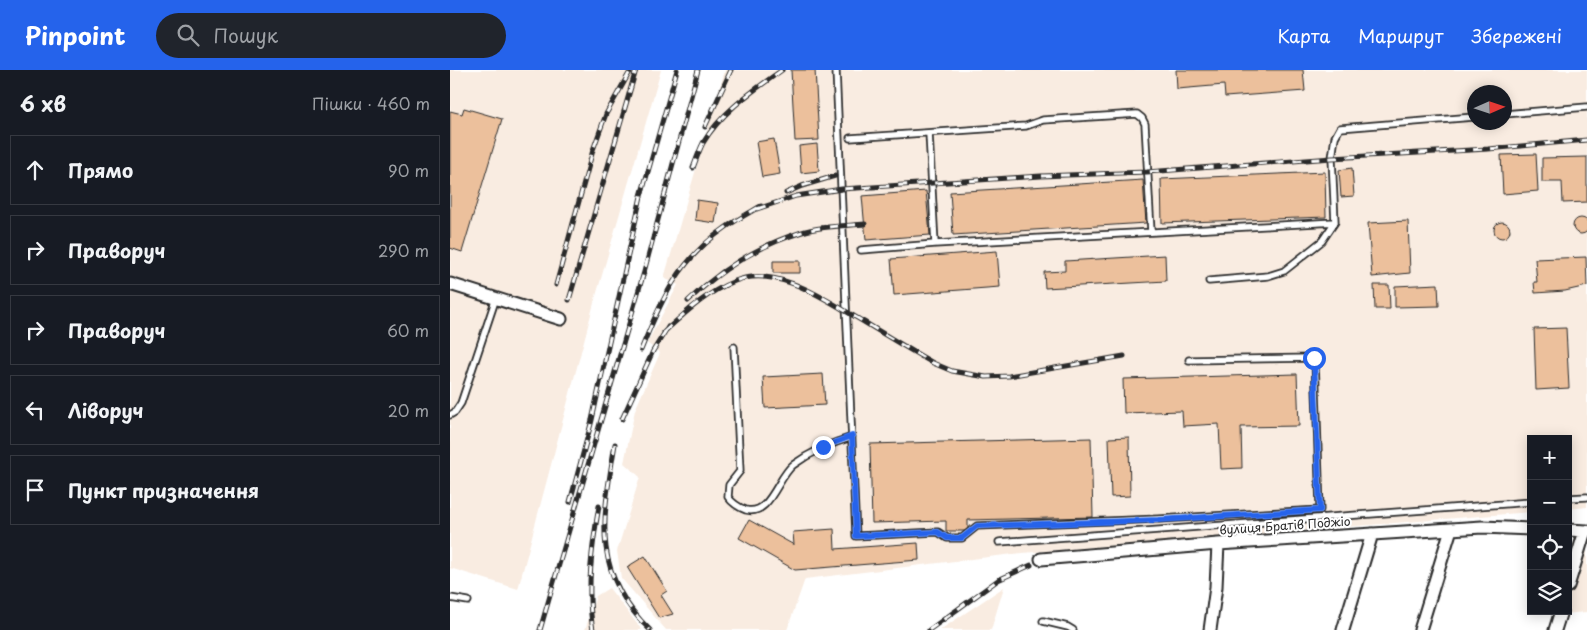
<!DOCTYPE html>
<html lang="uk">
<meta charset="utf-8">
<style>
body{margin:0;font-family:"Playpen Sans",sans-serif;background:#20242c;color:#f1f3f6}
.controls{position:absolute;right:15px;bottom:15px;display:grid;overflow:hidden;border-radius:0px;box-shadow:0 2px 12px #0003}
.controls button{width:45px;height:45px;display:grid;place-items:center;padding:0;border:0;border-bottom:1px solid #363941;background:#171b24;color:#f1f3f6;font:25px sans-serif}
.compass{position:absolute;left:1017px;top:15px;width:45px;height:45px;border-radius:50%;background:#171b24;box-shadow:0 2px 12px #0003;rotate:87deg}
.stop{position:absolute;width:15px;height:15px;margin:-11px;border:4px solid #2563eb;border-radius:50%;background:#fff}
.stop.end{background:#2563eb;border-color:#fff;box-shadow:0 1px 5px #0008}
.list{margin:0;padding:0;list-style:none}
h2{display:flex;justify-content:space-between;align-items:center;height:65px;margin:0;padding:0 20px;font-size:21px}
h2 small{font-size:16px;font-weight:400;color:#9ea1a6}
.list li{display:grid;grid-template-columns:32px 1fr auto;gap:15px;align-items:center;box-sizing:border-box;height:70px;margin:0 10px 10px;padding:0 10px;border:1px solid #363941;border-radius:0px}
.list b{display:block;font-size:19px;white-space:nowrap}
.list em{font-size:16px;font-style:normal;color:#9ea1a6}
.icon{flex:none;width:28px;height:28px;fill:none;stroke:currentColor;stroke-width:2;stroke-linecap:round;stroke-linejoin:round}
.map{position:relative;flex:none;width:1137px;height:560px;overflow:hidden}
header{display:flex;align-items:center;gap:30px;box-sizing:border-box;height:70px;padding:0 25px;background:#2563eb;color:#fff}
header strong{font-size:24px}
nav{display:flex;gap:28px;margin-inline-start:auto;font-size:18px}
.search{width:350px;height:45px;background:#20242c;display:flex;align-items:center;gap:12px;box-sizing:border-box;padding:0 18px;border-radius:28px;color:#9ea1a6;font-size:19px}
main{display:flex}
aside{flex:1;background:#171b24}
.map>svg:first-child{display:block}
</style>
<header>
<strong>Pinpoint</strong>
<div class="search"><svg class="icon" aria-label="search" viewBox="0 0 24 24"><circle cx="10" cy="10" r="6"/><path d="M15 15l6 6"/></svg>Пошук</div>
<nav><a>Карта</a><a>Маршрут</a><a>Збережені</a></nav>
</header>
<main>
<aside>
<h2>6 хв<small>Пішки · 460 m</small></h2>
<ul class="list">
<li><svg class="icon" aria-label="ahead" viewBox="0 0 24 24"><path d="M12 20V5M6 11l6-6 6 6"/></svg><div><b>Прямо</b></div><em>90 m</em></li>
<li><svg class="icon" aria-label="right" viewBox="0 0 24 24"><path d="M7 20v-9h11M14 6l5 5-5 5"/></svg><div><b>Праворуч</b></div><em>290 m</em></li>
<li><svg class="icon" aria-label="right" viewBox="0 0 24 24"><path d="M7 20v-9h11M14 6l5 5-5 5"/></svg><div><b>Праворуч</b></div><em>60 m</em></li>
<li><svg class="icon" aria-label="left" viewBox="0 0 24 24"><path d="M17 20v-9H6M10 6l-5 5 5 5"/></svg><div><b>Ліворуч</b></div><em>20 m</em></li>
<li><svg class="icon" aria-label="arrive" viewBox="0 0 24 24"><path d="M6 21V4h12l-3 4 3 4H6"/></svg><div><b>Пункт призначення</b></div></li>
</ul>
</aside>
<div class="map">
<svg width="1137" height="560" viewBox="0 0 1137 560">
<rect width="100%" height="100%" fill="#fff"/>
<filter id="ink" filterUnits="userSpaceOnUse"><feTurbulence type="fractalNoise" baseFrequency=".02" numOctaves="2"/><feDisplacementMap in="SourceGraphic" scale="10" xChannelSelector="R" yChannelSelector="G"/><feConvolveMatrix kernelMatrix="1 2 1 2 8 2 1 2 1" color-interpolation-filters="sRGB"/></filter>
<g filter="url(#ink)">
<!-- built -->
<path fill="#f9ece1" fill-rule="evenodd" d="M 0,0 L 211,0 L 144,233 L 68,519 L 0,498 Z
M 275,0 L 1137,0 L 1137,437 L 1118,439 L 1118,369 L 1081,369 L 1081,442 L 572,483 L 355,509 L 337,560 L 216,560 L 171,508 L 167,481 L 190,407 L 174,393 L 185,340 L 210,283 L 197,273 L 228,215 L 214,208 ZM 1024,22 L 1054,22 L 1054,52 L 1024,52 Z
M 1135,473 L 1137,473 L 1137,542 L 1113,544 L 1114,541 L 1118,541 L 1118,527 Z
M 554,517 L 541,560 L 490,560 Z
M 159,518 L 192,560 L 135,560 L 146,526 Z"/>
<!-- building -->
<path fill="#ecc09c" stroke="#2b2b2b" d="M 341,0 L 365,0 L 369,70 L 345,71 Z
M 726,0 L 853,0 L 855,21 L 775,27 L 774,15 L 727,19 Z
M 14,38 L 52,49 L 12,182 L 0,178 L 0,41 L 12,44 Z
M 324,69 L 330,104 L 312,107 L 306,72 Z
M 367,74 L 369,101 L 351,103 L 349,76 Z
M 1086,84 L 1088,121 L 1053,124 L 1051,85 Z
M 1137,87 L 1137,132 L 1113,133 L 1112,112 L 1092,112 L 1092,88 Z
M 902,98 L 904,126 L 891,127 L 889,100 Z
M 875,102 L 876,147 L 712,153 L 711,109 Z
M 693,110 L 696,153 L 503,165 L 500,122 Z
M 476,121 L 480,165 L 416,170 L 412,126 Z
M 247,130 L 268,133 L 265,153 L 245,150 Z
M1123 156a8 8 0 1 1 16 0a8 8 0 1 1-16 0Z
M 958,151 L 960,203 L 922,207 L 918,153 Z
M1044 160a8 8 0 1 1 16 0a8 8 0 1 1-16 0Z
M 547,181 L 550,217 L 444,225 L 441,189 Z
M 715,185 L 716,211 L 595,218 L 594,202 L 615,201 L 615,191 Z
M 1136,187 L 1137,216 L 1115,221 L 1085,223 L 1084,212 L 1087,212 L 1085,189 Z
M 323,191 L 350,191 L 350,203 L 323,203 Z
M 988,214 L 989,236 L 945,237 L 945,216 Z
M 924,215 L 939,215 L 940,239 L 925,239 Z
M 1116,258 L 1119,318 L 1086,320 L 1084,259 Z
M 373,304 L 375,335 L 315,338 L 313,307 Z
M 847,304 L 849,356 L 791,357 L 792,398 L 771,399 L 769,354 L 733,356 L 732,341 L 674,343 L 673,309 Z
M 679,367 L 680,426 L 661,427 L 659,368 Z
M 641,368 L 643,447 L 518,450 L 518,461 L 496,461 L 496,451 L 422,453 L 420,374 Z
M 299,450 L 344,475 L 343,462 L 384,459 L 385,479 L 468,473 L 469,490 L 345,500 L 289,468 Z
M 195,486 L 217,521 L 211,525 L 223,544 L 209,548 L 177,497 Z"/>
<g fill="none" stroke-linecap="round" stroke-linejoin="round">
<defs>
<path id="service" d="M 386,0 L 406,466 L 488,462 L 497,468 L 512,468 L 527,456 L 709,449 L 870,440 L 865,288 L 739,290
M 1054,44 L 1137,37
M 479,63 L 485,174
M 400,68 L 576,56 L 593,50 L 687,44 L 692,48 L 695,54 L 701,162
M 411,180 L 485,174 L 885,152
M 759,211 L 818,206 L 834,201 L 872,171 L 885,152 L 882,88 L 885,67 L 890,58 L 1024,47
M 284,277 L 290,401 L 279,415 L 278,427 C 283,434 288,437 296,440 C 320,446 327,408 343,395 C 361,382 381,373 402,367
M 0,345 L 5,342 L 11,333 L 46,228
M 1118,428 L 1137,427
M 549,472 L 1081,432
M 0,528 L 18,531
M 593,551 L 618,557 L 623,560"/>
<path id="minor" d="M 0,214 L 111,249
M 1118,460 L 1137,461
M 591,489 L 768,474 L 1032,457 L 1081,459
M 1118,516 L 1135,461
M 760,560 L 766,517 L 768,474
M 893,560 L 922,464
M 970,560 L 1001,459
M 1105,560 L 1111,541"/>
</defs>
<!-- service casing -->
<use href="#service" stroke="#2b2b2b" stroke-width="9"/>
<!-- minor casing -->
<use href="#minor" stroke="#2b2b2b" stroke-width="15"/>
<!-- service -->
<use href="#service" stroke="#fff" stroke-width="5.5"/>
<!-- minor -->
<use href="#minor" stroke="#fff" stroke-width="11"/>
<defs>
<path id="rail" d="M 255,57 L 281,0
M 243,98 C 246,90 249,81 253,73 C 272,41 303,21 332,0
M 336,123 L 352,116 L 385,106
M 307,139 L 346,126 L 392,119 L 591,106 L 697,102 L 882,88 L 1038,79 L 1137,70
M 106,215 L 143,80 L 156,44 L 181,0
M 119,230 L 186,0
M 238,231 C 269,201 308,176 349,163 C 370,156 393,156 415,154
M 214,262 C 236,242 257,222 285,211 C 328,194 379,232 414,252 C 437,266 460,280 483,293 L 502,301 L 536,307 L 559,306 L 674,286
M 191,280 C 211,230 229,190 275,158 C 286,150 299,143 311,136
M 172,349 L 203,281 L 218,257
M 165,374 C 153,447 140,502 200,560
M 120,432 L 142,350 L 191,126 L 227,0
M 90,560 L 194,202 L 248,0
M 143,560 C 136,519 142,476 149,436
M 479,560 L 548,510 L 581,495"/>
</defs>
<!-- rail casing -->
<use href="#rail" stroke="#2b2b2b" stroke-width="5"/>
<!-- rail -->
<use href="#rail" stroke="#fff" stroke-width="3" stroke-dasharray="9" stroke-linecap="butt"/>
</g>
</g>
<g fill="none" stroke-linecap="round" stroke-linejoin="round" filter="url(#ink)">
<!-- route -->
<path stroke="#2563eb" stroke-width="6" d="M 373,377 L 402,366 L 406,466 L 488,462 L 497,468 L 512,468 L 527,456 L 709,450 L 870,440 L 864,288"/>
</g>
<g text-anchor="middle" stroke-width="4" stroke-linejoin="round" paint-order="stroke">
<!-- street labels -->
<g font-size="12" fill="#2b2b2b" stroke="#fff">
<text transform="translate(835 456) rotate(-4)" y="4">вулиця Братів Поджіо</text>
</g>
</g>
</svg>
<div class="controls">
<button>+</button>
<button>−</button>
<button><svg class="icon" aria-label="locate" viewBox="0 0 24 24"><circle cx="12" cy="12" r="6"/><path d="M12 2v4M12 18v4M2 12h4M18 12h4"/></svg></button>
<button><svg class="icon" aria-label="layers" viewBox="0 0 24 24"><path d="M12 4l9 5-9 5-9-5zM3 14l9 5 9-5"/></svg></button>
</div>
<svg class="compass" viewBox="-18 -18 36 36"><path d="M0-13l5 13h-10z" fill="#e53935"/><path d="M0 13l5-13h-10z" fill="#9ea1a6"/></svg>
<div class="stop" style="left:864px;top:288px"></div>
<div class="stop end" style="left:373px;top:377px"></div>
</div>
</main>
